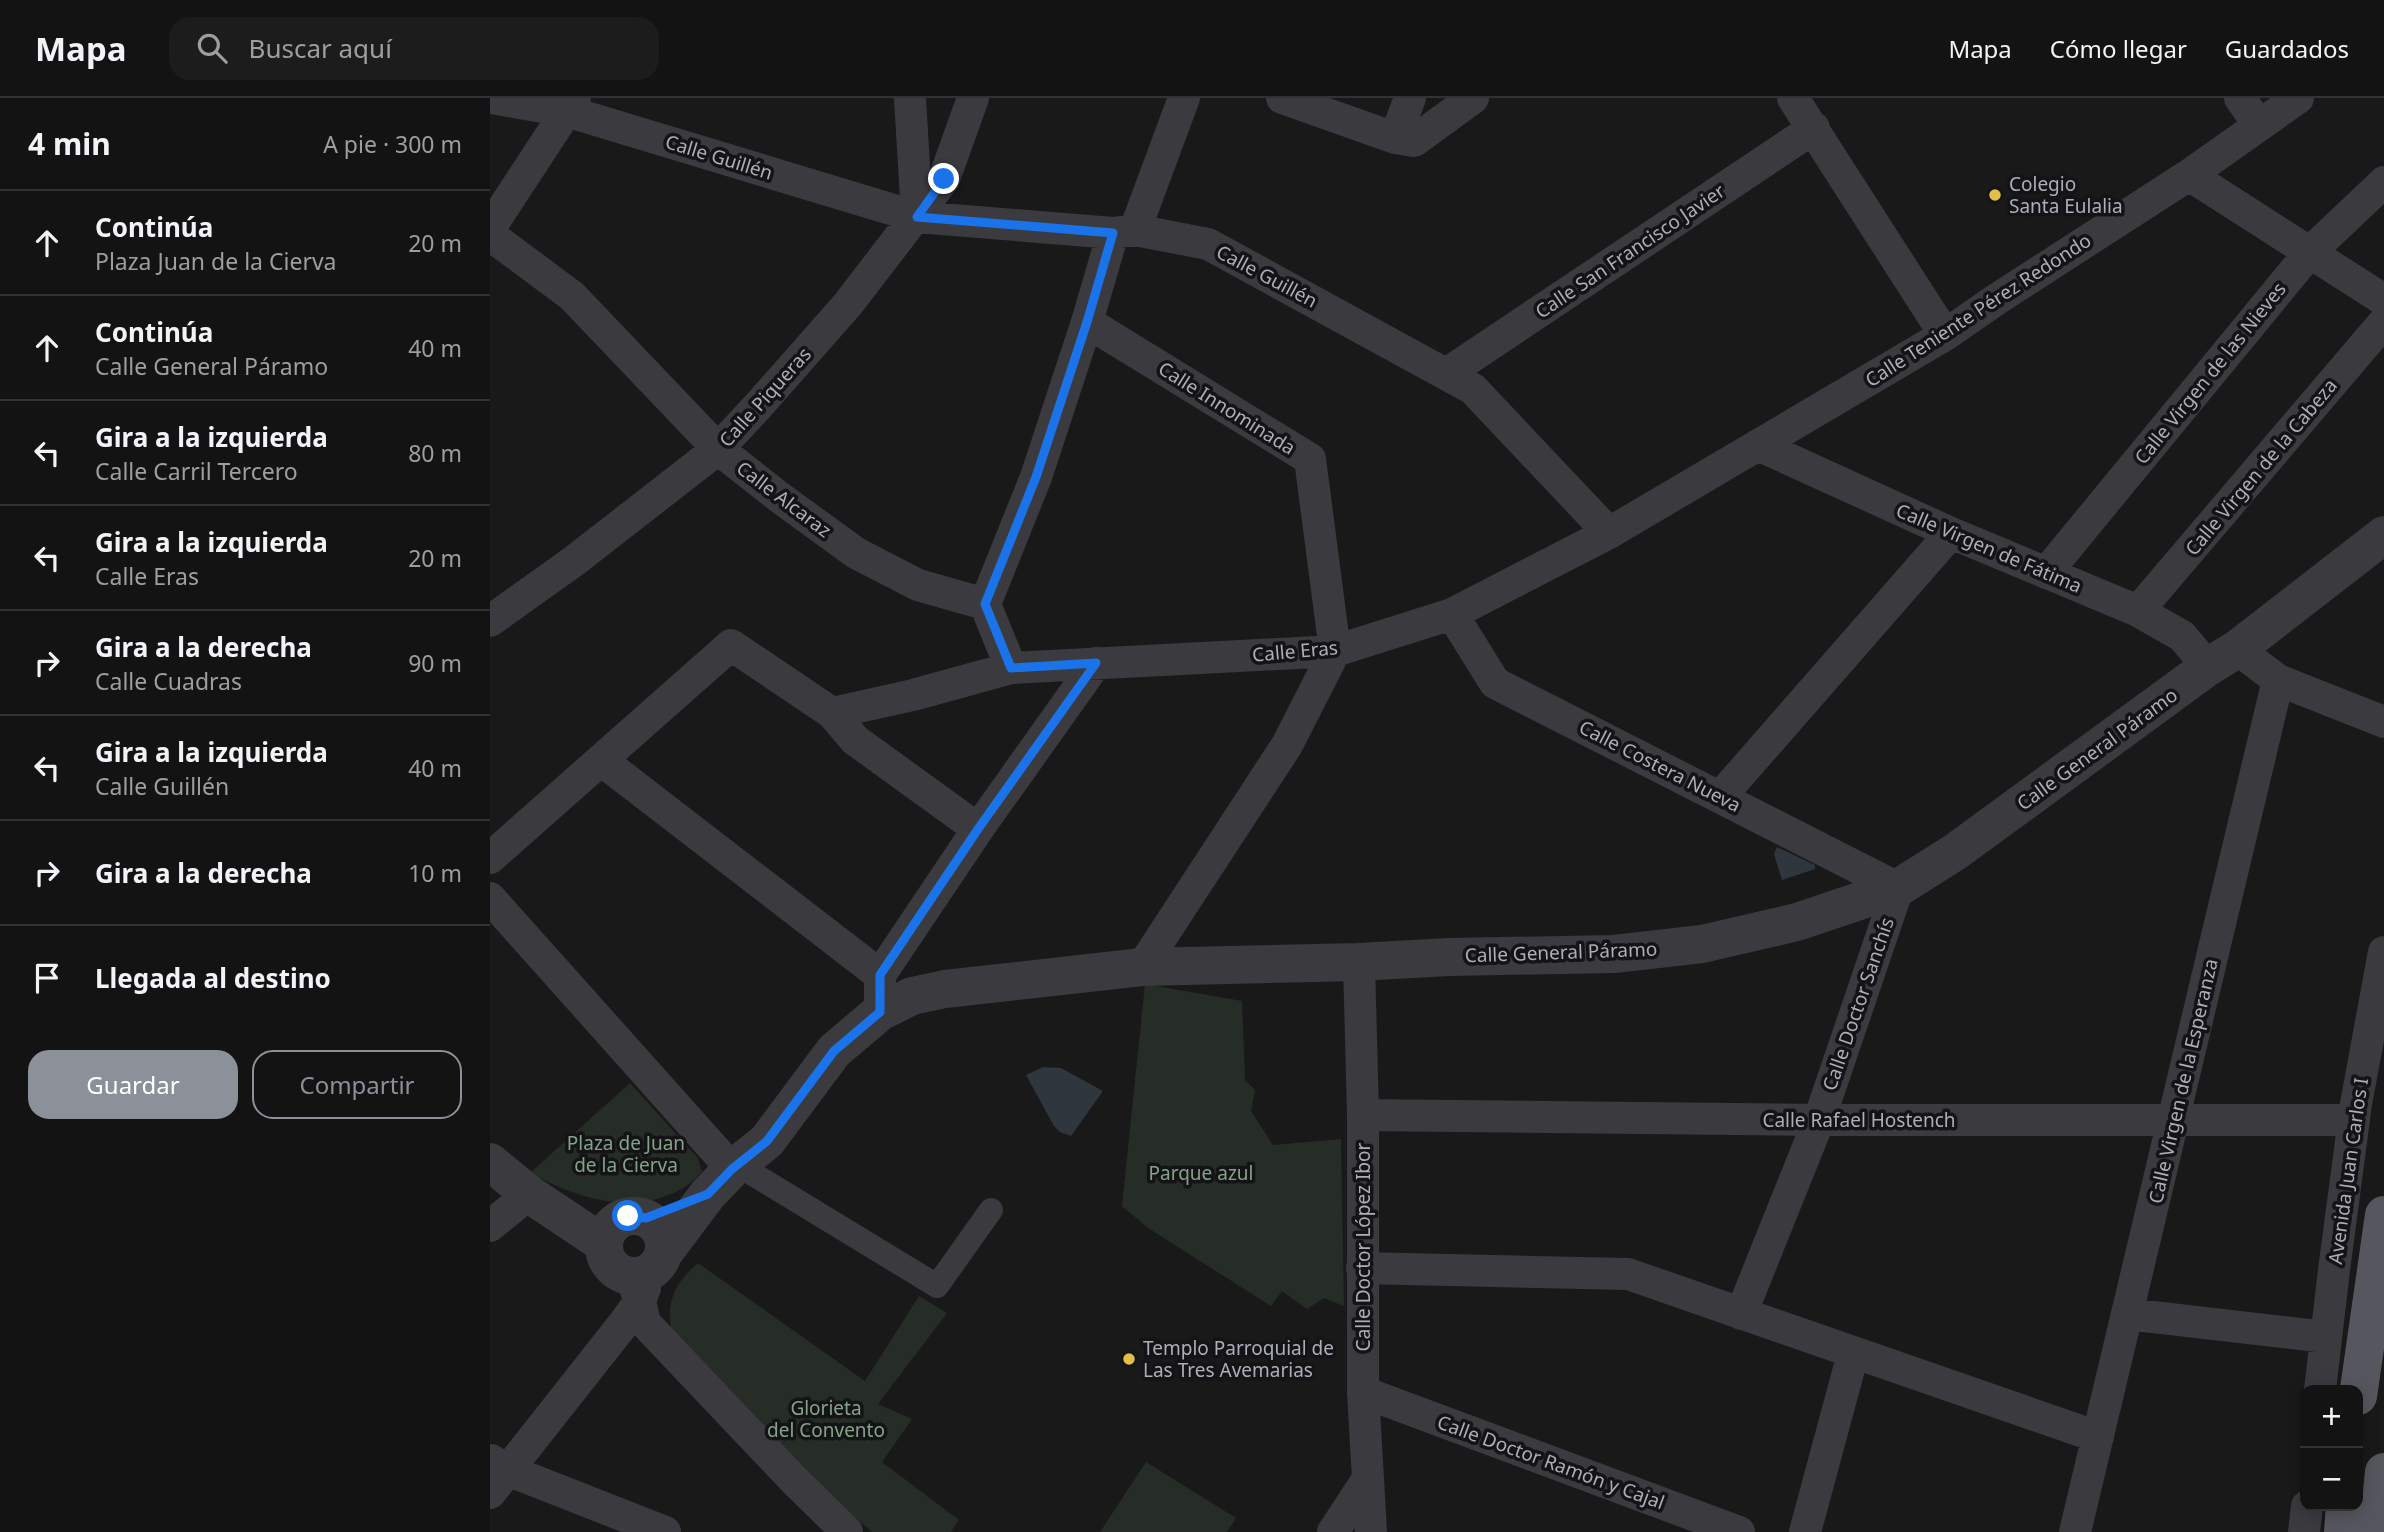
<!DOCTYPE html>
<html lang="es">
<meta charset="utf-8">
<style>
body{margin:0;font-family:"Noto Sans",sans-serif;background:#1c1c1d;color:#f1f3f6}
.controls{position:absolute;right:21px;bottom:21px;display:grid;overflow:hidden;border-radius:14px;box-shadow:0 4px 18px #0003}
.controls button{width:63px;height:63px;display:grid;place-items:center;padding:0;border:0;border-bottom:2px solid #323234;background:#131314;color:#f1f3f6;font:35px sans-serif}
.stop{position:absolute;width:21px;height:21px;margin:-16px;border:5px solid #1a73e8;border-radius:50%;background:#fff}
.stop.end{background:#1a73e8;border-color:#fff;box-shadow:0 2px 7px #0008}
.list{margin:0;padding:0;list-style:none}
h2{display:flex;justify-content:space-between;align-items:center;height:91px;margin:0;padding:0 28px;font-size:30px}
h2 small{font-size:23px;font-weight:400;color:#9d9ea0}
.list li{display:grid;grid-template-columns:46px 1fr auto;gap:21px;align-items:center;box-sizing:border-box;height:105px;padding:0 28px;border-top:2px solid #323234}
.list b{display:block;font-size:26px;white-space:nowrap}
.list p{margin:0;font-size:23px;white-space:nowrap;color:#9d9ea0}
.list em{font-size:23px;font-style:normal;color:#9d9ea0}
.actions{display:flex;gap:14px;padding:21px 28px}
.actions a{flex:1;padding:16px 0;border:2px solid #8c9099;border-radius:21px;text-align:center;font-size:24px;color:#8c9099}
.actions .main{background:#8c9099;color:#fff}
.icon{flex:none;width:38px;height:38px;fill:none;stroke:currentColor;stroke-width:2;stroke-linecap:round;stroke-linejoin:round}
.map{position:relative;flex:none;width:1894px;height:1434px;overflow:hidden}
header{display:flex;align-items:center;gap:42px;box-sizing:border-box;height:98px;padding:0 35px;background:#131314;border-bottom:2px solid #323234}
header strong{font-size:33px}
nav{display:flex;gap:38px;margin-inline-start:auto;font-size:24px}
.search{width:490px;height:63px;background:#1c1c1d;display:flex;align-items:center;gap:18px;box-sizing:border-box;padding:0 24px;border-radius:21px;color:#9d9ea0;font-size:26px}
main{display:flex}
aside{flex:1;background:#131314}
.map>svg:first-child{display:block}
</style>
<header>
<strong>Mapa</strong>
<div class="search"><svg class="icon" aria-label="search" viewBox="0 0 24 24"><circle cx="10" cy="10" r="6"/><path d="M15 15l6 6"/></svg>Buscar aquí</div>
<nav><a>Mapa</a><a>Cómo llegar</a><a>Guardados</a></nav>
</header>
<main>
<aside>
<h2>4 min<small>A pie · 300 m</small></h2>
<ul class="list">
<li><svg class="icon" aria-label="ahead" viewBox="0 0 24 24"><path d="M12 20V5M6 11l6-6 6 6"/></svg><div><b>Continúa</b><p>Plaza Juan de la Cierva</p></div><em>20 m</em></li>
<li><svg class="icon" aria-label="ahead" viewBox="0 0 24 24"><path d="M12 20V5M6 11l6-6 6 6"/></svg><div><b>Continúa</b><p>Calle General Páramo</p></div><em>40 m</em></li>
<li><svg class="icon" aria-label="left" viewBox="0 0 24 24"><path d="M17 20v-9H6M10 6l-5 5 5 5"/></svg><div><b>Gira a la izquierda</b><p>Calle Carril Tercero</p></div><em>80 m</em></li>
<li><svg class="icon" aria-label="left" viewBox="0 0 24 24"><path d="M17 20v-9H6M10 6l-5 5 5 5"/></svg><div><b>Gira a la izquierda</b><p>Calle Eras</p></div><em>20 m</em></li>
<li><svg class="icon" aria-label="right" viewBox="0 0 24 24"><path d="M7 20v-9h11M14 6l5 5-5 5"/></svg><div><b>Gira a la derecha</b><p>Calle Cuadras</p></div><em>90 m</em></li>
<li><svg class="icon" aria-label="left" viewBox="0 0 24 24"><path d="M17 20v-9H6M10 6l-5 5 5 5"/></svg><div><b>Gira a la izquierda</b><p>Calle Guillén</p></div><em>40 m</em></li>
<li><svg class="icon" aria-label="right" viewBox="0 0 24 24"><path d="M7 20v-9h11M14 6l5 5-5 5"/></svg><div><b>Gira a la derecha</b></div><em>10 m</em></li>
<li><svg class="icon" aria-label="arrive" viewBox="0 0 24 24"><path d="M6 21V4h12l-3 4 3 4H6"/></svg><div><b>Llegada al destino</b></div></li>
</ul>
<div class="actions"><a class="main">Guardar</a><a>Compartir</a></div>
</aside>
<div class="map">
<svg width="1894" height="1434" viewBox="0 0 1894 1434">
<rect width="100%" height="100%" fill="#19191a"/>
<!-- green -->
<path fill="#252d26" d="M 655,886 L 752,903 L 755,982 L 765,992 L 761,1013 L 783,1047 L 851,1041 L 854,1208 L 834,1200 L 817,1211 L 792,1193 L 781,1208 L 658,1130 L 632,1108 Z
M 140,985 L 208,1060 L 212,1073 C 204,1084 193,1091 181,1096 C 134,1116 83,1098 40,1075 Z
M 208,1165 L 375,1283 L 429,1198 L 457,1215 L 388,1306 L 422,1321 L 392,1364 L 469,1422 L 461,1434 L 382,1434 L 344,1402 L 182,1237 C 176,1204 183,1187 208,1165 Z
M 656,1364 L 746,1420 L 737,1434 L 610,1434 Z"/>
<!-- water -->
<path fill="#2f363e" d="M 1287,749 L 1325,767 L 1325,771 L 1292,782 L 1284,756 Z
M 553,969 L 571,970 L 613,993 L 581,1038 L 570,1034 L 564,1028 L 536,977 Z"/>
<g fill="none" stroke-linecap="round" stroke-linejoin="round">
<!-- pedestrian -->
<path stroke="#3a3a3f" stroke-width="24" d="M 251,1065 L 263,1076 L 447,1188 L 501,1112"/>
<!-- minor -->
<path stroke="#3a3a3f" stroke-width="32" d="M 1,0 L 76,13 L 427,119 L 623,135 L 645,132 L 718,146 L 983,291 L 1119,435
M 420,0 L 427,119
M 792,0 L 905,40 L 924,43 L 983,0
M 1303,0 L 1455,237
M 1750,0 L 1769,27
M 905,40 L 920,0
M 1699,77 L 1894,202
M 0,130 L 85,0
M 645,132 L 694,0
M 0,137 L 82,198 L 228,351 L 289,399 L 366,455 L 428,487 L 495,506
M 597,224 L 820,361 L 845,553
M 956,276 L 1324,30
M 1268,347 L 1461,435 L 1648,513 L 1692,538 L 1718,569
M 1556,475 L 1820,154 L 1894,84
M 1648,513 L 1894,224
M 962,516 L 1005,585 L 1408,790 L 1329,1022 L 1251,1216
M 0,523 L 84,463 L 228,351 L 269,307 L 358,206 L 454,81 L 483,0
M 521,570 L 495,506 L 546,379 L 597,224 L 623,135
M 1788,582 L 1894,624
M 342,615 L 423,597 L 521,570 L 845,553 L 962,516 L 1119,435 L 1455,237 L 1507,201 L 1699,77 L 1808,0
M 111,662 L 390,877
M 1231,698 L 1461,435
M 0,760 L 241,547 L 342,615 L 365,642 L 488,731
M 0,800 L 242,1071
M 869,864 L 873,1017 L 873,1294 L 881,1434
M 652,869 L 797,647 L 845,553
M 390,914 L 390,877 L 488,731 L 606,565
M 873,1017 L 1329,1022 L 1864,1022
M 0,1128 L 39,1096
M 872,1170 L 1138,1176 L 1608,1339
M 140,1177 L 150,1203 L 155,1225 L 304,1382 L 357,1434
M 1637,1216 L 1836,1239
M 1830,1292 L 1844,1172 L 1866,1006 L 1894,854
M 873,1294 L 1249,1434
M 1,1362 L 17,1372 L 175,1434
M 0,1395 L 134,1225 L 150,1203 L 155,1190
M 843,1434 L 877,1382
M 1315,1434 L 1363,1256
M 1585,1434 L 1788,582 L 1747,551
M 1814,1434 L 1817,1408"/>
<!-- tertiary -->
<path stroke="#3a3a3f" stroke-width="38" d="M 0,1064 L 39,1096 L 114,1146
M114 1148a30 30 0 1 1 60 0a30 30 0 1 1-60 0Z
M 173,1156 L 218,1096 L 242,1071 L 277,1043 L 344,953 L 390,914 L 422,898 L 455,891 L 652,869 L 869,864 L 959,859 L 1124,856 L 1212,846 L 1307,824 L 1408,790 L 1465,754 L 1718,569 L 1747,551 L 1894,437"/>
<!-- primary -->
<path stroke="#56575e" stroke-width="38" d="M 1868,1298 L 1894,1117
M 1853,1434 L 1855,1408
M 1888,1434 L 1894,1374"/>
</g>
<g fill="none" stroke-linecap="round" stroke-linejoin="round">
<!-- route -->
<path stroke="#1a73e8" stroke-width="9" d="M 138,1118 L 156,1120 L 218,1096 L 242,1071 L 277,1043 L 344,953 L 390,914 L 390,877 L 488,731 L 606,565 L 521,570 L 495,506 L 546,379 L 597,224 L 623,135 L 427,119 L 454,81"/>
</g>
<!-- markers -->
<g fill="#e5be46" stroke="#141416" stroke-width="2.5">
<circle cx="1505" cy="97" r="7"/>
<circle cx="639" cy="1261" r="7"/>
</g>
<g text-anchor="middle" stroke-width="7" stroke-linejoin="round" paint-order="stroke">
<!-- street labels -->
<g font-size="19" fill="#acafb9" stroke="#141416">
<text transform="translate(229 59) rotate(17)" y="7">Calle Guillén</text>
<text transform="translate(1140 153) rotate(-34)" y="7">Calle San Francisco Javier</text>
<text transform="translate(777 178) rotate(28)" y="7">Calle Guillén</text>
<text transform="translate(1488 212) rotate(-33)" y="7">Calle Teniente Pérez Redondo</text>
<text transform="translate(1720 275) rotate(-51)" y="7">Calle Virgen de las Nieves</text>
<text transform="translate(275 299) rotate(-48)" y="7">Calle Piqueras</text>
<text transform="translate(737 310) rotate(32)" y="7">Calle Innominada</text>
<text transform="translate(1771 369) rotate(-50)" y="7">Calle Virgen de la Cabeza</text>
<text transform="translate(294 401) rotate(37)" y="7">Calle Alcaraz</text>
<text transform="translate(1499 450) rotate(23)" y="7">Calle Virgen de Fátima</text>
<text transform="translate(805 553) rotate(-5)" y="7">Calle Eras</text>
<text transform="translate(1607 651) rotate(-36)" y="7">Calle General Páramo</text>
<text transform="translate(1170 668) rotate(27)" y="7">Calle Costera Nueva</text>
<text transform="translate(1071 854) rotate(-2)" y="7">Calle General Páramo</text>
<text transform="translate(1368 906) rotate(-71)" y="7">Calle Doctor Sanchís</text>
<text transform="translate(1693 983) rotate(-77)" y="7">Calle Virgen de la Esperanza</text>
<text x="1369" y="1029">Calle Rafael Hostench</text>
<text transform="translate(1858 1073) rotate(-82)" y="7">Avenida Juan Carlos I</text>
<text transform="translate(873 1149) rotate(-90)" y="7">Calle Doctor López Ibor</text>
<text transform="translate(1061 1364) rotate(20)" y="7">Calle Doctor Ramón y Cajal</text>
</g>
<!-- poi labels -->
<g font-size="19" fill="#acafb9" stroke="#141416" text-anchor="start">
<text x="1519" y="93">Colegio<tspan x="1519" dy="22">Santa Eulalia</tspan></text>
<text x="653" y="1257">Templo Parroquial de<tspan x="653" dy="22">Las Tres Avemarias</tspan></text>
</g>
<!-- park labels -->
<g font-size="19" fill="#85a389" stroke="#141416">
<text x="136" y="1052">Plaza de Juan<tspan x="136" dy="22">de la Cierva</tspan></text>
<text x="711" y="1082">Parque azul</text>
<text x="336" y="1317">Glorieta<tspan x="336" dy="22">del Convento</tspan></text>
</g>
</g>
</svg>
<div class="controls">
<button>+</button>
<button>−</button>
</div>
<div class="stop" style="left:138px;top:1118px"></div>
<div class="stop end" style="left:454px;top:81px"></div>
</div>
</main>
